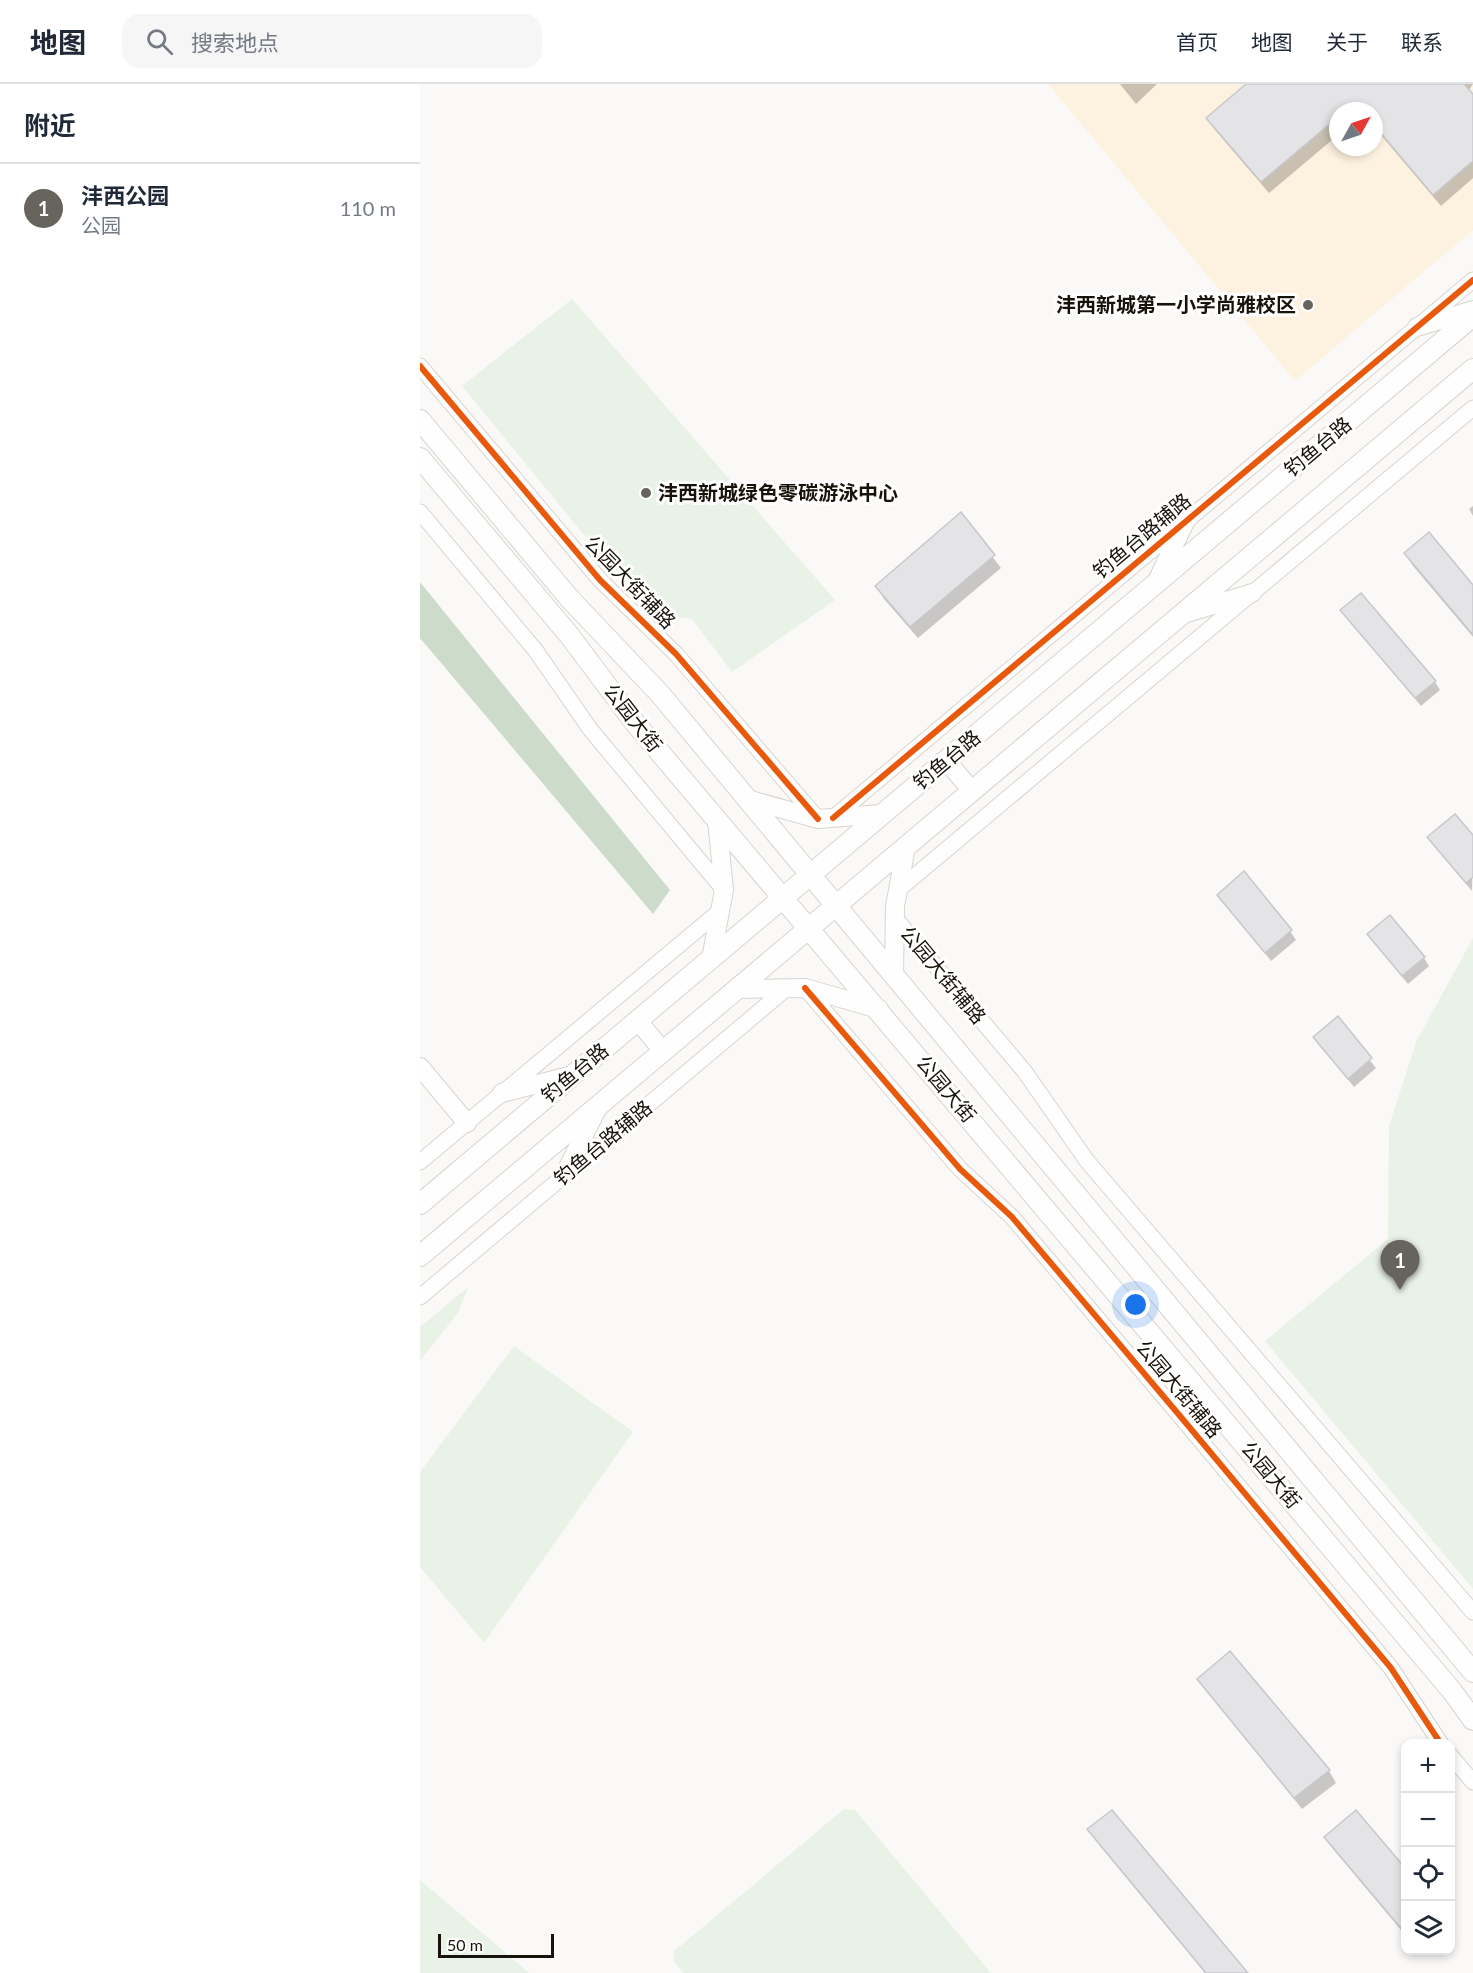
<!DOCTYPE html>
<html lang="zh">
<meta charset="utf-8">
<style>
body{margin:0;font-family:Lato,"Noto Sans SC",sans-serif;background:#f6f6f7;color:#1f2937}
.controls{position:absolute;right:18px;bottom:18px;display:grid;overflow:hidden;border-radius:12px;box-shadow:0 3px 9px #0003}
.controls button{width:54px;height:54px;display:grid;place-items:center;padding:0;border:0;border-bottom:2px solid #e0e1e3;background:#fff;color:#1f2937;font:30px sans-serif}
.compass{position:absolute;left:909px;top:18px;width:54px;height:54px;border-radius:50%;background:#fff;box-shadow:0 3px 9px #0003;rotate:50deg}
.scale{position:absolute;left:18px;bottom:15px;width:116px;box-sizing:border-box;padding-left:6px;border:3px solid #18130a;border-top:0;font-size:16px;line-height:21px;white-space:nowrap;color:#18130a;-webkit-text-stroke:4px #fff;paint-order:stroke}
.you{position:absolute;left:716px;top:1221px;width:21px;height:21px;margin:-15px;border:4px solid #fff;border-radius:50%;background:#1a73e8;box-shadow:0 0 0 9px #1a73e833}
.badge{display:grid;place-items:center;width:39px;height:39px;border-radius:50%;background:#67645d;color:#fff;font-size:20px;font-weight:700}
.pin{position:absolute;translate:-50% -50px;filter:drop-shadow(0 2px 3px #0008)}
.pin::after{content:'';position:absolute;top:32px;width:21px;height:18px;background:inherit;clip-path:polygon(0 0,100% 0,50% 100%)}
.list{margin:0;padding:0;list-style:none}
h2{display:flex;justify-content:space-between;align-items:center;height:78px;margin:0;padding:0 24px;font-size:26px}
h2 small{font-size:20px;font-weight:400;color:#747a83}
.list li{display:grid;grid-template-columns:39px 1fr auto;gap:18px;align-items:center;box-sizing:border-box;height:90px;padding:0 24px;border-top:2px solid #e0e1e3}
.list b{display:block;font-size:22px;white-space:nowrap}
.list p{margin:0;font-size:20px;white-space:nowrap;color:#747a83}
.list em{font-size:20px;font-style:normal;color:#747a83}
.icon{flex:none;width:33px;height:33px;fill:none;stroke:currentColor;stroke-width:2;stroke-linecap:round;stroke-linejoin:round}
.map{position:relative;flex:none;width:1053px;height:1889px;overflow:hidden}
header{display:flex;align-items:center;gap:36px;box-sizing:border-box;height:84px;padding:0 30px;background:#fff;border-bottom:2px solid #e0e1e3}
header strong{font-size:28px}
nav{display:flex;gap:33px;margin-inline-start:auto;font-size:21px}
.search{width:420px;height:54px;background:#f6f6f7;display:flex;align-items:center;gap:15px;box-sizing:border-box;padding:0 21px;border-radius:18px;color:#747a83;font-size:22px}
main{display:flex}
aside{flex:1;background:#fff}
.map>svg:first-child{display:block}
</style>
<header>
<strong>地图</strong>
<div class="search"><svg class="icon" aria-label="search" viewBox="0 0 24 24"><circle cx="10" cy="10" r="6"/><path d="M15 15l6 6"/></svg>搜索地点</div>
<nav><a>首页</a><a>地图</a><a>关于</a><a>联系</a></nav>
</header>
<main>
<aside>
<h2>附近<small></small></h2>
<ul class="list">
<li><span class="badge">1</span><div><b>沣西公园</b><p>公园</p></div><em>110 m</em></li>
</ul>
</aside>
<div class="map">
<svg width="1053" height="1889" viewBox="0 0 1053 1889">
<rect width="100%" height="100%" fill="#fbf9f7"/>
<!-- built -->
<path fill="#fdf1df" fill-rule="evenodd" d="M 628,0 L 1053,0 L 1053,146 L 875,297 ZM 918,27 L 954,27 L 954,63 L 918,63 Z"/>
<!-- green -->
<path fill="#e9f2e7" d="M 152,215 L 415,516 L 312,588 L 272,535 L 228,529 L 42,302 Z
M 1053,854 L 1053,1505 L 845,1257 L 968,1155 L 969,1042 L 996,958 Z
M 48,1203 L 38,1229 L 0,1277 L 0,1243 Z
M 94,1262 L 213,1348 L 64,1559 L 0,1483 L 0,1388 Z
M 424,1725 L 435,1726 L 571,1889 L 263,1889 L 254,1878 L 253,1868 Z
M 0,1796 L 109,1889 L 0,1889 Z"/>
<!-- forest -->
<path fill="#cddbca" d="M 0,498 L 250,806 L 233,830 L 0,554 Z"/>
<!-- shadow -->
<path fill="#0003" d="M 700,0 L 737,0 L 716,20 Z
M 829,0 L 1053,0 L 1048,7 L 1053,13 L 1053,94 L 1021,122 L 954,43 L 954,27 L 918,27 L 918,51 L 849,109 L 795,46 L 788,34 Z
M 1053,422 L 1053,432 L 1049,425 Z
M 541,431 L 581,484 L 498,554 L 464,515 L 457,503 Z
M 986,470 L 1053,503 L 1053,553 L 993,482 Z
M 922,527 L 1015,598 L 1020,606 L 1001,622 Z
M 1009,753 L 1053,753 L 1052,807 L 1014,762 Z
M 799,811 L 870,847 L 876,856 L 851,877 Z
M 949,851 L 1004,874 L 1009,882 L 988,900 Z
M 917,935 L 956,984 L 934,1003 L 895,954 Z
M 779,1596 L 909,1687 L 916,1699 L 882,1725 Z
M 669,1745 L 826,1889 L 785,1889 L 676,1757 Z
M 906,1753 L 986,1788 L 986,1852 L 913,1765 Z"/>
<!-- building -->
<path fill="#e4e3e6" stroke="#c8c7cb" stroke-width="1.5" d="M 826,0 L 1044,0 L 1053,10 L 1053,77 L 1013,111 L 954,41 L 954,27 L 942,27 L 935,19 L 925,27 L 918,27 L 918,33 L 841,98 L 786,34 Z
M 541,428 L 575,471 L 490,543 L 455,502 Z
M 1009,448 L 1053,501 L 1053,551 L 984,469 Z
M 941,509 L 1016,597 L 995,614 L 920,526 Z
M 1035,730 L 1053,751 L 1053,793 L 1046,799 L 1007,753 Z
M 824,787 L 872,846 L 845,869 L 797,811 Z
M 970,831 L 1005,873 L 982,892 L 947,850 Z
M 918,932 L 952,974 L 928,995 L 893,953 Z
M 810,1567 L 910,1686 L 874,1714 L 777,1595 Z
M 692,1726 L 828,1889 L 786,1889 L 667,1745 Z
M 936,1726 L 986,1785 L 985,1849 L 904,1753 Z"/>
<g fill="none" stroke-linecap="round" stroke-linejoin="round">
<defs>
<path id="minor" d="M 0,282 L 180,496 L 256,570 L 398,735
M 0,428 L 116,567 L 170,645 L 304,806
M 413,734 L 1053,196
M 478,806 L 1053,324
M 475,834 L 605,988 L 667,1077 L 1053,1528
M 385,904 L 540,1085 L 592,1133 L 760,1332 L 971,1584 L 1021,1660
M 0,1078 L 301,826
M 0,1213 L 367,904
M 1030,1671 L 1053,1698"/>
<path id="tertiary" d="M 997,243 L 1053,226
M 736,499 L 766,436
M 764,530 L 832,509
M 526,676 L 552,707
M 327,715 L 398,735 L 462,730
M 291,875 L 304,806 L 297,736
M 474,892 L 475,822 L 486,763
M 318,905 L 385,904 L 459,925
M 218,937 L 243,967
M 0,983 L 47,1039
M 82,1009 L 153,991
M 144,1091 L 178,1023"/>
<path id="secondary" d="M 0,336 L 150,515 L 240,610 L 1053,1588
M 0,374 L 149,551 L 215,639 L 1032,1607 L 1053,1636
M 0,1120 L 1053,232
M 0,1172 L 1053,285"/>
</defs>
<!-- minor casing -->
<use href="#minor" stroke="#d8d4ce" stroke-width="17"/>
<!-- tertiary casing -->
<use href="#tertiary" stroke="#d8d4ce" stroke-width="20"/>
<!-- secondary casing -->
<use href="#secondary" stroke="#d8d4ce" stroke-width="22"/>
<!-- minor -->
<use href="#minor" stroke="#fefefe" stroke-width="15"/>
<!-- tertiary -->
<use href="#tertiary" stroke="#fefefe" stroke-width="18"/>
<!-- secondary -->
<use href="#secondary" stroke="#fefefe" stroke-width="20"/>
<defs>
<path id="cycleway" d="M 0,282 L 180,496 L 256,570 L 398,735
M 413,734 L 1053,196
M 385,904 L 540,1085 L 592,1133 L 760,1332 L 971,1584 L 1021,1660"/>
</defs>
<!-- cycleway casing -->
<use href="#cycleway" stroke="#fff" stroke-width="10"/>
<!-- cycleway -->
<use href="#cycleway" stroke="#e8590c" stroke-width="6"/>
</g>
<!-- markers -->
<g fill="#67645d" stroke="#fff" stroke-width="2">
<circle cx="888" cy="221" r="6"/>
<circle cx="226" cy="409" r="6"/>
</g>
<g text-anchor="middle" stroke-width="6" stroke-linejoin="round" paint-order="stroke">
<!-- poi labels -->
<g font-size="20" font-weight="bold" fill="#18130a" stroke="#fff" text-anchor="end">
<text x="876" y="228">沣西新城第一小学尚雅校区</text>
<text x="238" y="416" text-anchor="start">沣西新城绿色零碳游泳中心</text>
</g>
<!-- street labels -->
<g font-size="20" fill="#18130a" stroke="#fff">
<text transform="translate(898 363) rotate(-40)" y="7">钓鱼台路</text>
<text transform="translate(722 452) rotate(-40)" y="7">钓鱼台路辅路</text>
<text transform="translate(210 498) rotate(46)" y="7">公园大街辅路</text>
<text transform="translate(213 634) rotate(52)" y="7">公园大街</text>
<text transform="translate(527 676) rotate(-40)" y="7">钓鱼台路</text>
<text transform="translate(523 891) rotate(50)" y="7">公园大街辅路</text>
<text transform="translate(155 989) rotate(-40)" y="7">钓鱼台路</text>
<text transform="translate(526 1005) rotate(50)" y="7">公园大街</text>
<text transform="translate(183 1059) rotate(-40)" y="7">钓鱼台路辅路</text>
<text transform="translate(759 1305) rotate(50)" y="7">公园大街辅路</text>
<text transform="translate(851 1391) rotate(50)" y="7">公园大街</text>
</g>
</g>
</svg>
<div class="controls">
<button>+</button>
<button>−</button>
<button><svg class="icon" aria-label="locate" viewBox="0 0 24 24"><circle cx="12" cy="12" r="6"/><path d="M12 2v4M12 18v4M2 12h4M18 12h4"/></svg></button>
<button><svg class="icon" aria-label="layers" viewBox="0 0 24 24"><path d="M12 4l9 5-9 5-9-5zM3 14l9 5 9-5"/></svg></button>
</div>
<svg class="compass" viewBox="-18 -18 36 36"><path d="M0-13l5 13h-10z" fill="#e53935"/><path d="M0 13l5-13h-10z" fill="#747a83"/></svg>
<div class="scale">50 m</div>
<div class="you"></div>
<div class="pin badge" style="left:980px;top:1206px">1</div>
</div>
</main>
